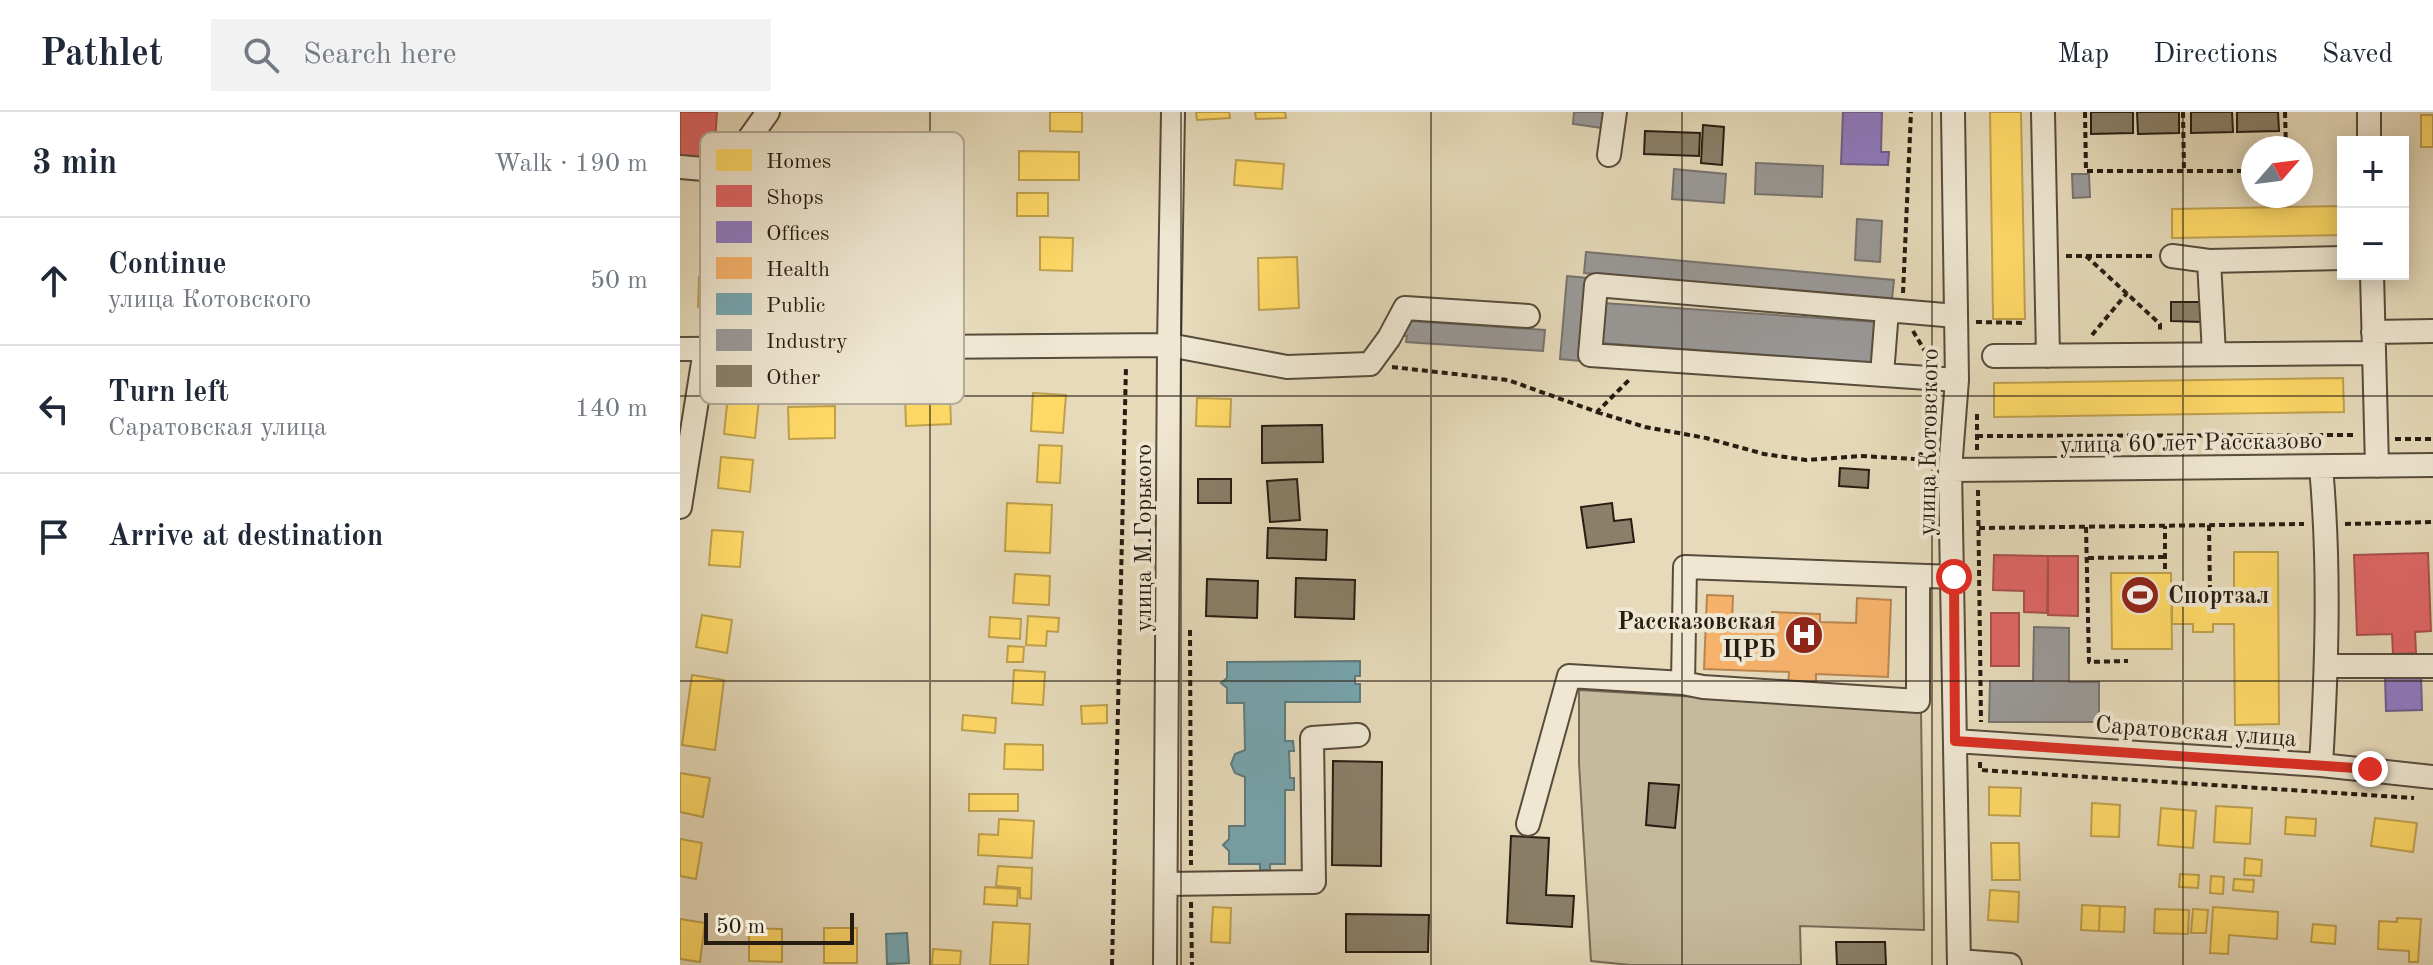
<!DOCTYPE html>
<meta charset="utf-8">
<style>
body{margin:0;font-family:"Old Standard TT",serif;background:#f2f2f3;color:#1f2937}
.controls{position:absolute;right:24px;top:24px;display:grid;overflow:hidden;border-radius:0px;box-shadow:0 4px 20px #0003}
.controls button{width:72px;height:72px;display:grid;place-items:center;padding:0;border:0;border-bottom:2px solid #e0e1e3;background:#fff;color:#1f2937;font:40px sans-serif}
.compass{position:absolute;left:1561px;top:24px;width:72px;height:72px;border-radius:50%;background:#fff;box-shadow:0 4px 20px #0003;rotate:62deg}
.scale{position:absolute;left:24px;bottom:20px;width:150px;box-sizing:border-box;padding-left:8px;border:4px solid #271c12;border-top:0;font-size:22px;line-height:28px;white-space:nowrap;color:#271c12;-webkit-text-stroke:6px #efe7d2;paint-order:stroke}
.stop{position:absolute;width:24px;height:24px;margin:-18px;border:6px solid #d93025;border-radius:50%;background:#fff}
.stop.end{background:#d93025;border-color:#fff;box-shadow:0 2px 8px #0008}
.list{margin:0;padding:0;list-style:none}
h2{display:flex;justify-content:space-between;align-items:center;height:104px;margin:0;padding:0 32px;font-size:34px}
h2 small{font-size:26px;font-weight:400;color:#747a83}
.list li{display:grid;grid-template-columns:52px 1fr auto;gap:24px;align-items:center;box-sizing:border-box;height:128px;padding:0 32px;border-top:2px solid #e0e1e3}
.list b{display:block;font-size:30px;white-space:nowrap}
.list p{margin:0;font-size:26px;white-space:nowrap;color:#747a83}
.list em{font-size:26px;font-style:normal;color:#747a83}
.icon{flex:none;width:44px;height:44px;fill:none;stroke:currentColor;stroke-width:2;stroke-linecap:round;stroke-linejoin:round}
.map{position:relative;flex:none;width:1753px;height:853px;overflow:hidden}
header{display:flex;align-items:center;gap:48px;box-sizing:border-box;height:112px;padding:0 40px;background:#fff;border-bottom:2px solid #e0e1e3}
header strong{font-size:38px}
nav{display:flex;gap:44px;margin-inline-start:auto;font-size:28px}
.search{width:560px;height:72px;background:#f2f2f3;display:flex;align-items:center;gap:20px;box-sizing:border-box;padding:0 28px;border-radius:0px;color:#747a83;font-size:30px}
main{display:flex}
aside{flex:1;background:#fff}
.map>svg:first-child{display:block}
</style>
<header>
<strong>Pathlet</strong>
<div class="search"><svg class="icon" aria-label="search" viewBox="0 0 24 24"><circle cx="10" cy="10" r="6"/><path d="M15 15l6 6"/></svg>Search here</div>
<nav><a>Map</a><a>Directions</a><a>Saved</a></nav>
</header>
<main>
<aside>
<h2>3 min<small>Walk · 190 m</small></h2>
<ul class="list">
<li><svg class="icon" aria-label="ahead" viewBox="0 0 24 24"><path d="M12 20V5M6 11l6-6 6 6"/></svg><div><b>Continue</b><p>улица Котовского</p></div><em>50 m</em></li>
<li><svg class="icon" aria-label="left" viewBox="0 0 24 24"><path d="M17 20v-9H6M10 6l-5 5 5 5"/></svg><div><b>Turn left</b><p>Саратовская улица</p></div><em>140 m</em></li>
<li><svg class="icon" aria-label="arrive" viewBox="0 0 24 24"><path d="M6 21V4h12l-3 4 3 4H6"/></svg><div><b>Arrive at destination</b></div></li>
</ul>
</aside>
<div class="map">
<svg width="1753" height="853" viewBox="0 0 1753 853">
<rect width="100%" height="100%" fill="#e6daba"/>
<filter id="stains"><feTurbulence type="fractalNoise" baseFrequency=".0025" numOctaves="4"/><feColorMatrix values="0 0 0 0 .2 0 0 0 0 .09 0 0 0 0 .02 0 0 0 .5 -.17"/></filter>
<radialGradient id="worn" r=".72"><stop offset=".6" stop-color="#630" stop-opacity="0"/><stop offset="1" stop-color="#630" stop-opacity=".3"/></radialGradient>
<!-- green -->
<path fill="#c6ba9d" stroke="#766b58" stroke-width="2" d="M 899,578 L 1241,598 L 1244,818 L 1120,814 L 1121,853 L 950,853 L 911,849 L 899,651 Z"/>
<!-- homes -->
<path fill="#ffd966" stroke="#bea04d" stroke-width="2" d="M 370,0 L 402,0 L 402,20 L 370,19 Z
M 516,0 L 549,0 L 550,6 L 517,8 Z
M 575,0 L 605,0 L 606,6 L 576,7 Z
M 1310,0 L 1341,0 L 1345,207 L 1313,207 Z
M 1741,3 L 1753,3 L 1753,35 L 1741,35 Z
M 339,39 L 399,40 L 399,68 L 339,68 Z
M 556,48 L 604,52 L 602,77 L 554,73 Z
M 337,81 L 368,81 L 368,104 L 337,104 Z
M 1663,94 L 1663,123 L 1492,126 L 1492,97 Z
M 360,125 L 393,126 L 392,159 L 360,158 Z
M 617,145 L 619,196 L 579,198 L 578,146 Z
M 19,165 L 54,166 L 53,196 L 18,195 Z
M 1663,266 L 1664,300 L 1314,305 L 1314,271 Z
M 353,281 L 386,283 L 383,321 L 351,319 Z
M 48,283 L 79,287 L 75,326 L 44,322 Z
M 270,283 L 271,312 L 226,314 L 225,285 Z
M 517,286 L 551,287 L 550,315 L 516,314 Z
M 155,294 L 155,326 L 109,327 L 108,295 Z
M 359,333 L 382,334 L 380,371 L 357,370 Z
M 41,345 L 73,348 L 70,380 L 38,376 Z
M 327,391 L 372,393 L 370,441 L 325,439 Z
M 32,418 L 63,420 L 60,455 L 29,453 Z
M 1554,440 L 1598,440 L 1599,612 L 1555,613 L 1554,512 L 1533,512 L 1533,520 L 1513,520 L 1513,512 L 1492,512 L 1492,492 L 1513,492 L 1513,484 L 1534,484 L 1534,492 L 1554,492 Z
M 1431,461 L 1491,461 L 1492,537 L 1432,537 Z
M 335,462 L 370,464 L 369,493 L 333,491 Z
M 22,503 L 52,508 L 47,541 L 16,535 Z
M 348,504 L 379,506 L 378,520 L 367,519 L 366,534 L 346,533 Z
M 310,505 L 341,507 L 340,527 L 309,525 Z
M 328,534 L 344,535 L 343,550 L 327,550 Z
M 334,558 L 365,560 L 363,593 L 332,591 Z
M 12,563 L 44,568 L 35,638 L 2,633 Z
M 427,593 L 427,611 L 402,612 L 401,594 Z
M 283,603 L 316,606 L 315,621 L 282,618 Z
M 325,632 L 363,633 L 363,658 L 324,657 Z
M 0,661 L 30,666 L 23,705 L 0,700 Z
M 1309,675 L 1341,676 L 1340,704 L 1309,703 Z
M 289,682 L 338,682 L 338,699 L 289,699 Z
M 1412,691 L 1440,693 L 1439,725 L 1411,724 Z
M 1536,694 L 1572,696 L 1570,732 L 1534,730 Z
M 1481,696 L 1516,699 L 1513,736 L 1478,733 Z
M 1606,705 L 1636,707 L 1635,724 L 1605,722 Z
M 1695,706 L 1737,711 L 1733,740 L 1691,734 Z
M 319,707 L 354,709 L 352,746 L 298,743 L 299,722 L 318,723 Z
M 0,727 L 22,731 L 16,767 L 0,764 Z
M 1311,731 L 1339,731 L 1340,768 L 1312,768 Z
M 1565,746 L 1582,748 L 1581,764 L 1564,763 Z
M 318,754 L 352,756 L 351,787 L 340,786 L 340,776 L 316,774 Z
M 1500,762 L 1519,763 L 1518,776 L 1499,775 Z
M 1531,764 L 1544,765 L 1543,782 L 1530,781 Z
M 1554,767 L 1574,768 L 1573,780 L 1553,778 Z
M 305,775 L 338,777 L 337,794 L 304,792 Z
M 1310,778 L 1339,780 L 1338,810 L 1308,808 Z
M 1402,793 L 1420,794 L 1419,819 L 1401,818 Z
M 1420,794 L 1445,795 L 1444,820 L 1419,819 Z
M 533,795 L 551,796 L 550,831 L 531,830 Z
M 1533,795 L 1598,800 L 1597,827 L 1549,823 L 1548,842 L 1530,841 Z
M 1475,797 L 1509,798 L 1508,822 L 1474,821 Z
M 1513,797 L 1528,798 L 1526,821 L 1511,821 Z
M 1717,806 L 1741,807 L 1738,850 L 1729,850 L 1729,839 L 1698,837 L 1699,809 L 1717,810 Z
M 0,807 L 25,811 L 20,850 L 0,847 Z
M 313,810 L 350,812 L 348,853 L 310,853 Z
M 1633,812 L 1656,814 L 1655,832 L 1631,830 Z
M 69,816 L 102,817 L 102,850 L 69,849 Z
M 144,816 L 177,816 L 177,851 L 144,851 Z
M 253,837 L 281,839 L 280,853 L 252,853 Z"/>
<!-- shops -->
<path fill="#e06666" stroke="#a8504d" stroke-width="2" d="M 0,0 L 37,0 L 34,46 L 0,44 Z
M 1748,441 L 1751,519 L 1735,520 L 1736,541 L 1713,542 L 1712,522 L 1677,523 L 1674,443 Z
M 1314,443 L 1368,444 L 1367,501 L 1344,500 L 1344,479 L 1313,478 Z
M 1368,444 L 1398,444 L 1398,504 L 1368,503 Z
M 1311,501 L 1339,501 L 1339,554 L 1311,554 Z"/>
<!-- offices -->
<path fill="#8e7cc3" stroke="#6f5f8e" stroke-width="2" d="M 1163,0 L 1202,0 L 1201,40 L 1209,40 L 1208,53 L 1161,52 Z
M 1705,564 L 1741,564 L 1742,598 L 1706,599 Z"/>
<!-- health -->
<path fill="#f6b26b" stroke="#b88550" stroke-width="2" d="M 1027,483 L 1053,484 L 1052,509 L 1092,511 L 1092,500 L 1140,502 L 1140,510 L 1176,511 L 1177,486 L 1211,488 L 1208,565 L 1136,562 L 1136,575 L 1108,574 L 1109,560 L 1024,557 Z"/>
<!-- public -->
<path fill="#76a5af" stroke="#5e7c80" stroke-width="2" d="M 680,549 L 680,564 L 675,564 L 675,572 L 680,572 L 680,590 L 605,590 L 605,629 L 613,629 L 614,639 L 609,639 L 610,666 L 614,666 L 614,678 L 605,678 L 605,752 L 590,752 L 590,758 L 580,758 L 580,752 L 549,752 L 549,739 L 543,733 L 549,727 L 549,714 L 565,714 L 565,665 L 555,661 L 551,652 L 555,642 L 565,638 L 564,591 L 547,591 L 547,576 L 541,571 L 547,566 L 547,550 Z
M 227,821 L 229,851 L 207,852 L 206,822 Z"/>
<!-- industry -->
<path fill="#999" stroke="#777470" stroke-width="2" d="M 894,0 L 930,0 L 929,17 L 893,12 Z
M 1076,51 L 1143,54 L 1142,85 L 1075,82 Z
M 994,57 L 1046,62 L 1044,91 L 992,87 Z
M 1392,62 L 1409,62 L 1410,85 L 1393,86 Z
M 1177,107 L 1202,109 L 1200,150 L 1175,148 Z
M 906,140 L 1214,168 L 1212,187 L 904,161 Z
M 887,164 L 907,166 L 900,249 L 880,247 Z
M 923,191 L 1197,210 L 1194,251 L 921,231 Z
M 728,209 L 865,218 L 863,239 L 726,230 L 727,224 L 722,224 Z
M 1354,515 L 1389,516 L 1389,570 L 1419,570 L 1419,610 L 1309,610 L 1310,569 L 1353,569 Z"/>
<!-- building -->
<path fill="#8a7f69" stroke="#271c12" stroke-width="2" d="M 1411,0 L 1453,0 L 1453,21 L 1411,22 Z
M 1457,0 L 1499,0 L 1499,21 L 1458,22 Z
M 1511,0 L 1552,0 L 1553,20 L 1511,21 Z
M 1557,0 L 1598,0 L 1599,19 L 1557,20 Z
M 1023,13 L 1044,15 L 1042,53 L 1021,51 Z
M 965,19 L 1020,21 L 1019,44 L 964,42 Z
M 1491,190 L 1522,190 L 1522,210 L 1491,209 Z
M 642,313 L 643,350 L 582,351 L 582,314 Z
M 1160,356 L 1189,358 L 1188,376 L 1159,374 Z
M 518,367 L 551,367 L 551,391 L 518,391 Z
M 617,367 L 620,408 L 590,410 L 587,369 Z
M 932,391 L 934,409 L 951,407 L 954,430 L 907,436 L 901,395 Z
M 588,416 L 647,418 L 646,448 L 587,446 Z
M 616,466 L 675,468 L 674,507 L 615,505 Z
M 527,467 L 578,469 L 577,506 L 526,504 Z
M 653,649 L 702,650 L 701,754 L 652,753 Z
M 969,671 L 999,673 L 995,716 L 966,713 Z
M 831,724 L 869,726 L 866,783 L 894,784 L 892,815 L 827,811 Z
M 666,802 L 749,803 L 748,840 L 666,840 Z
M 1156,830 L 1205,830 L 1206,853 L 1157,853 Z"/>
<g fill="none" stroke-linecap="round" stroke-linejoin="round">
<defs>
<path id="minor" d="M 1273,0 L 1277,268 L 1270,358 L 1279,853
M 1363,0 L 1368,244
M 1689,0 L 1689,30
M 929,43 L 935,0
M 0,55 L 46,59 L 88,0
M 1492,144 L 1529,149 L 1663,146
M 1529,149 L 1534,242
M 1692,162 L 1697,354
M 1276,204 L 916,173 L 910,243 L 1277,268
M 1693,220 L 1753,219
M 0,237 L 489,233 L 607,255 L 690,252 L 709,226 L 725,196 L 848,204
M 1314,244 L 1694,241
M 1202,263 L 1207,198
M 1270,358 L 1753,353
M 0,395 L 25,238
M 1238,464 L 1238,589 L 1023,575 L 1003,571 L 1005,455 L 1274,465
M 1647,554 L 1753,554
M 1275,629 L 1641,653 L 1753,665
M 1641,653 C 1647,553 1650,454 1641,355
M 848,712 L 889,564 L 1003,571
M 487,772 L 634,770 L 632,626 L 678,623
M 1279,849 L 1330,853
M 485,853 L 489,233 L 493,0"/>
</defs>
<!-- minor casing -->
<use href="#minor" stroke="#574c3c" stroke-width="26"/>
<!-- path -->
<path stroke="#271c12" stroke-width="4" stroke-dasharray="6 4" stroke-linecap="butt" d="M 1405,0 L 1406,59 L 1573,59
M 1503,0 L 1504,60
M 1605,0 L 1606,36
M 1386,144 L 1474,144
M 1406,144 L 1480,212 L 1480,221
M 1223,181 L 1231,0
M 1296,210 L 1346,211
M 1233,219 L 1249,246
M 1412,223 L 1447,181
M 712,255 L 828,268 L 917,300 L 951,266
M 42,261 L 110,259
M 917,300 L 965,315 L 1026,326 L 1084,342 L 1126,348 L 1181,344 L 1252,348
M 1297,302 L 1297,338
M 1297,324 L 1675,323
M 1715,327 L 1753,327
M 1298,378 L 1301,610
M 1665,412 L 1753,410
M 1529,413 L 1530,478
M 1406,415 L 1409,550 L 1448,549
M 1299,416 L 1624,412
M 1408,446 L 1485,445
M 1485,457 L 1485,414
M 510,518 L 511,753
M 1300,650 L 1300,658 L 1734,686
M 511,790 L 512,853
M 432,853 L 446,254"/>
<!-- minor -->
<use href="#minor" stroke="#efe7d2" stroke-width="22"/>
</g>
<g fill="none" stroke-linecap="round" stroke-linejoin="round">
<!-- route -->
<path stroke="#d93025" stroke-width="10" d="M 1274,465 L 1275,629 L 1690,657"/>
</g>
<!-- grid -->
<path fill="none" stroke="#271c12" stroke-width="2" stroke-opacity="0.55" d="M 250,0 L 250,853M 501,0 L 501,853M 751,0 L 751,853M 1002,0 L 1002,853M 1252,0 L 1252,853M 1503,0 L 1503,853M 0,284 L 1753,284M 0,569 L 1753,569"/>
<!-- icons -->
<defs>
<symbol id="stadium-disc" viewBox="-11 -11 22 22"><circle r="9.5" fill="#8f2418" stroke="#efe7d2"/><path d="M0-5a6.5 5 0 1 0 0 10a6.5 5 0 1 0 0-10ZM-3.5-1.8h7v3.6h-7Z" fill="#fff"/></symbol>
<symbol id="hospital-disc" viewBox="-11 -11 22 22"><circle r="9.5" fill="#8f2418" stroke="#efe7d2"/><path d="M-5-5h3v3.5h4V-5h3V5h-3V1.5h-4V5h-3Z" fill="#fff"/></symbol>
</defs>
<g fill-rule="evenodd">
<use href="#stadium-disc" x="1438" y="461" width="44" height="44"/>
<use href="#hospital-disc" x="1102" y="501" width="44" height="44"/>
</g>
<g text-anchor="middle" stroke-width="8" stroke-linejoin="round" paint-order="stroke">
<!-- street labels -->
<g font-size="24" fill="#271c12" stroke="#efe7d2">
<text transform="translate(1248 330) rotate(-89)" y="8">улица Котовского</text>
<text transform="translate(1511 330) rotate(-1)" y="8">улица 60 лет Рассказово</text>
<text transform="translate(463 426) rotate(-90)" y="8">улица М.Горького</text>
<text transform="translate(1516 619) rotate(4)" y="8">Саратовская улица</text>
</g>
<!-- poi labels -->
<g font-size="24" font-weight="bold" fill="#271c12" stroke="#efe7d2" text-anchor="start">
<text x="1488" y="491">Спортзал</text>
<text x="1096" y="517" text-anchor="end">Рассказовская<tspan x="1096" dy="28">ЦРБ</tspan></text>
</g>
</g>
<!-- legend -->
<rect x="20" y="20" width="264" height="272" rx="12" fill="#efe7d2" stroke="#b3aa98" stroke-width="2"/>
<rect x="36" y="37" width="36" height="22" fill="#ffd966"/>
<rect x="36" y="73" width="36" height="22" fill="#e06666"/>
<rect x="36" y="109" width="36" height="22" fill="#8e7cc3"/>
<rect x="36" y="145" width="36" height="22" fill="#f6b26b"/>
<rect x="36" y="181" width="36" height="22" fill="#76a5af"/>
<rect x="36" y="217" width="36" height="22" fill="#999"/>
<rect x="36" y="253" width="36" height="22" fill="#8a7f69"/>
<g font-size="22" fill="#271c12">
<text x="86" y="56">Homes</text>
<text x="86" y="92">Shops</text>
<text x="86" y="128">Offices</text>
<text x="86" y="164">Health</text>
<text x="86" y="200">Public</text>
<text x="86" y="236">Industry</text>
<text x="86" y="272">Other</text>
</g>
<rect width="100%" height="100%" filter="url(#stains)"/>
<rect width="100%" height="100%" fill="url(#worn)"/>
</svg>
<div class="controls">
<button>+</button>
<button>−</button>
</div>
<svg class="compass" viewBox="-18 -18 36 36"><path d="M0-13l5 13h-10z" fill="#e53935"/><path d="M0 13l5-13h-10z" fill="#747a83"/></svg>
<div class="scale">50 m</div>
<div class="stop" style="left:1274px;top:465px"></div>
<div class="stop end" style="left:1690px;top:657px"></div>
</div>
</main>
